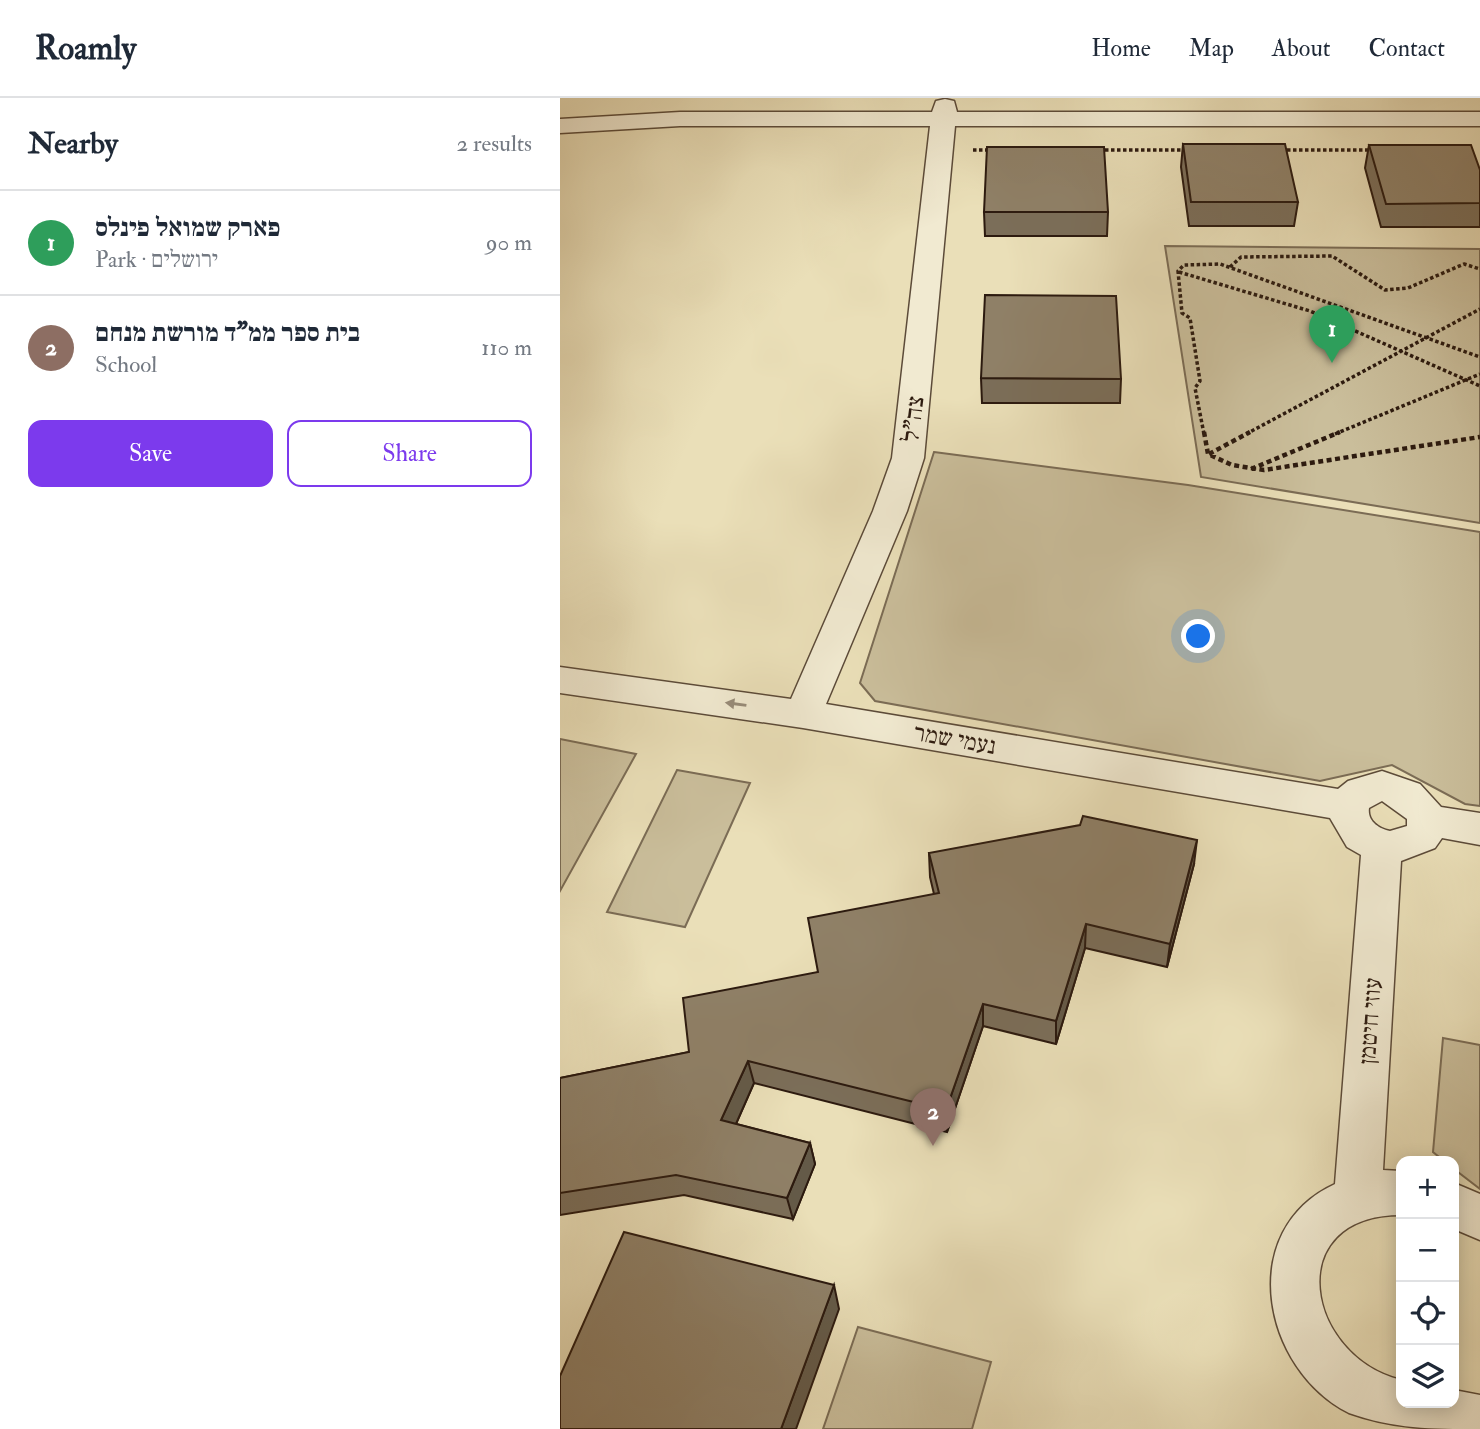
<!DOCTYPE html>
<meta charset="utf-8">
<style>
body{margin:0;font-family:"IM FELL Double Pica","Frank Ruhl Libre",serif;background:#f2f2f3;color:#1f2937}
.controls{position:absolute;right:21px;bottom:21px;display:grid;overflow:hidden;border-radius:14px;box-shadow:0 4px 18px #0003}
.controls button{width:63px;height:63px;display:grid;place-items:center;padding:0;border:0;border-bottom:2px solid #e0e1e3;background:#fff;color:#1f2937;font:35px sans-serif}
.you{position:absolute;left:639px;top:539px;width:24px;height:24px;margin:-18px;border:5px solid #fff;border-radius:50%;background:#1a73e8;box-shadow:0 0 0 10px #1a73e833}
.badge{display:grid;place-items:center;width:46px;height:46px;border-radius:50%;background:#7c3aed;color:#fff;font-size:23px;font-weight:700}
.pin{position:absolute;translate:-50% -58px;filter:drop-shadow(0 2px 4px #0008)}
.pin::after{content:'';position:absolute;top:37px;width:24px;height:21px;background:inherit;clip-path:polygon(0 0,100% 0,50% 100%)}
.list{margin:0;padding:0;list-style:none}
h2{display:flex;justify-content:space-between;align-items:center;height:91px;margin:0;padding:0 28px;font-size:30px}
h2 small{font-size:23px;font-weight:400;color:#747a83}
.list li{display:grid;grid-template-columns:46px 1fr auto;gap:21px;align-items:center;box-sizing:border-box;height:105px;padding:0 28px;border-top:2px solid #e0e1e3}
.list b{display:block;font-size:26px;white-space:nowrap}
.list p{margin:0;font-size:23px;white-space:nowrap;color:#747a83}
.list em{font-size:23px;font-style:normal;color:#747a83}
.actions{display:flex;gap:14px;padding:21px 28px}
.actions a{flex:1;padding:16px 0;border:2px solid #7c3aed;border-radius:14px;text-align:center;font-size:24px;color:#7c3aed}
.actions .main{background:#7c3aed;color:#fff}
.icon{flex:none;width:38px;height:38px;fill:none;stroke:currentColor;stroke-width:2;stroke-linecap:round;stroke-linejoin:round}
.map{position:relative;flex:none;width:920px;height:1331px;overflow:hidden}
header{display:flex;align-items:center;gap:42px;box-sizing:border-box;height:98px;padding:0 35px;background:#fff;border-bottom:2px solid #e0e1e3}
header strong{font-size:33px}
nav{display:flex;gap:38px;margin-inline-start:auto;font-size:24px}
main{display:flex}
aside{flex:1;background:#fff}
.map>svg:first-child{display:block}
</style>
<header>
<strong>Roamly</strong>
<nav><a>Home</a><a>Map</a><a>About</a><a>Contact</a></nav>
</header>
<main>
<aside>
<h2>Nearby<small>2 results</small></h2>
<ul class="list">
<li><span class="badge" style="background:#2e9e5b">1</span><div><b>פארק שמואל פינלס</b><p>Park · ירושלים</p></div><em>90 m</em></li>
<li><span class="badge" style="background:#8d6e63">2</span><div><b>בית ספר ממ&quot;ד מורשת מנחם</b><p>School</p></div><em>110 m</em></li>
</ul>
<div class="actions"><a class="main">Save</a><a>Share</a></div>
</aside>
<div class="map">
<svg width="920" height="1331" viewBox="0 0 920 1331">
<rect width="100%" height="100%" fill="#eadfb8"/>
<filter id="stains"><feTurbulence type="fractalNoise" baseFrequency=".00286" numOctaves="4"/><feColorMatrix values="0 0 0 0 .2 0 0 0 0 .09 0 0 0 0 .02 0 0 0 .5 -.17"/></filter>
<radialGradient id="worn" r=".72"><stop offset=".6" stop-color="#630" stop-opacity="0"/><stop offset="1" stop-color="#630" stop-opacity=".3"/></radialGradient>
<!-- green -->
<path fill="#cabe9b" stroke="#7b6c55" stroke-width="2" d="M 605,148 L 920,151 L 920,425 L 641,379 Z
M 374,354 L 628,387 L 920,434 L 920,708 L 905,706 L 832,667 L 760,683 L 315,603 L 300,585 Z
M 0,641 L 76,656 L 0,793 Z
M 117,672 L 190,685 L 125,829 L 47,814 Z
M 883,940 L 920,947 L 920,1091 L 894,1071 L 894,1063 L 884,1063 L 873,1054 Z
M 298,1229 L 431,1264 L 412,1331 L 263,1331 Z"/>
<g fill="none" stroke-linecap="round" stroke-linejoin="round">
<defs>
<path id="minor" d="M 385,1 L 394,3 L 397,14 L 920,14 L 920,28 L 395,28 L 364,360 L 347,413 L 266,606 L 778,691 L 788,683 L 822,673 L 860,686 L 881,709 L 920,715 L 920,747 L 882,740 L 875,750 L 841,763 L 823,1072 L 841,1073 L 841,1117 C 720,1117 745,1258 841,1282 L 841,1305 L 894,1305 L 894,1292 L 920,1297 L 920,1331 C 871,1331 834,1331 789,1315 C 702,1271 675,1132 775,1086 L 801,757 L 787,749 L 770,720 L 243,630 L 0,595 L 0,569 L 231,601 L 313,413 L 332,360 L 370,28 L 120,28 L 0,35 L 0,21 L 120,14 L 372,14 L 376,3 ZM 822,703 L 847,721 L 847,728 L 830,733 C 819,731 807,723 809,710 Z
M 894,1085 L 920,1096 L 920,1142 L 894,1131 Z"/>
</defs>
<!-- minor casing -->
<use href="#minor" stroke="#5c4b39" stroke-width="3"/>
<!-- path-far1 -->
<path stroke="#2c1a0f" stroke-width="3.5" stroke-dasharray="3.5 2.5" stroke-linecap="butt" d="M 413,52 L 433,52
M 539,52 L 629,52
M 721,52 L 811,52
M 670,169 L 681,159 L 772,158 L 825,192 L 848,190 L 904,166 L 920,171
M 619,174 L 750,213 L 920,288
M 644,336 L 635,290 L 640,283 L 630,220 L 622,215 L 618,173 L 624,167 L 660,166 L 920,259
M 686,336 L 920,211
M 775,336 L 920,276"/>
<!-- path -->
<path stroke="#2c1a0f" stroke-width="4.5" stroke-dasharray="5 3.5" stroke-linecap="butt" d="M 644,334 L 648,356 L 672,367 L 704,372 L 920,339
M 649,356 L 690,334
M 691,371 L 780,334"/>
<!-- minor -->
<use href="#minor" fill="#f1ead1" fill-rule="evenodd"/>
</g>
<!-- wall -->
<path fill="#7b6e59" stroke="#2c1a0f" stroke-width="2" d="M 623,46 L 738,104 L 734,128 L 629,128 L 621,69 Z
M 809,47 L 920,72 L 920,129 L 821,129 L 805,70 Z
M 424,114 L 548,114 L 547,138 L 425,138 Z
M 421,280 L 561,281 L 560,305 L 422,305 Z
M 369,755 L 634,766 L 607,869 L 525,850 L 496,946 L 423,928 L 387,1034 L 194,985 L 176,1026 L 250,1045 L 255,1066 L 233,1121 L 124,1097 L 0,1117 L 0,980 L 129,954 L 258,874 L 374,796 L 370,779 Z"/>
<!-- shaded-wall -->
<path fill="#645a48" stroke="#2c1a0f" stroke-width="2" d="M 637,742 L 634,766 L 607,869 L 610,846 Z
M 526,826 L 525,850 L 496,946 L 496,923 Z
M 423,906 L 423,928 L 387,1034 L 386,1012 Z
M 188,963 L 194,985 L 168,1044 L 161,1022 Z
M 250,1045 L 255,1066 L 233,1121 L 227,1100 Z
M 274,1187 L 279,1211 L 236,1331 L 221,1331 Z"/>
<!-- building -->
<path fill="#8f8067" stroke="#2c1a0f" stroke-width="2" d="M 623,46 L 725,46 L 738,104 L 631,104 Z
M 809,47 L 911,47 L 920,72 L 920,105 L 826,106 Z
M 427,49 L 544,49 L 548,114 L 424,114 Z
M 425,197 L 556,198 L 561,281 L 421,280 Z
M 523,718 L 637,742 L 610,846 L 526,826 L 496,923 L 423,906 L 386,1012 L 188,963 L 161,1022 L 250,1045 L 227,1100 L 116,1077 L 0,1095 L 0,980 L 129,954 L 123,900 L 258,874 L 248,820 L 379,795 L 369,755 L 520,727 Z
M 64,1134 L 274,1187 L 221,1331 L 0,1331 L 0,1278 Z"/>
<!-- one-way arrows -->
<defs><path id="oneway-solid" d="M-6-.8H1V-3.2L6.5 0L1 3.2V.8H-6Z" transform="scale(1.75)"/></defs>
<use fill="#988c7a" href="#oneway-solid" transform="translate(176 606) rotate(-172)"/>
<g text-anchor="middle" stroke-width="5" stroke-linejoin="round" paint-order="stroke">
<!-- street labels -->
<g font-size="24" fill="#2c1a0f" stroke="#f1ead1">
<text transform="translate(353 321) rotate(-83)" y="8">צה"ל</text>
<text transform="translate(395 641) rotate(10)" y="8">נעמי שמר</text>
<text transform="translate(810 923) rotate(-86)" y="8">עוזי חיטמן</text>
</g>
</g>
<rect width="100%" height="100%" filter="url(#stains)"/>
<rect width="100%" height="100%" fill="url(#worn)"/>
</svg>
<div class="controls">
<button>+</button>
<button>−</button>
<button><svg class="icon" aria-label="locate" viewBox="0 0 24 24"><circle cx="12" cy="12" r="6"/><path d="M12 2v4M12 18v4M2 12h4M18 12h4"/></svg></button>
<button><svg class="icon" aria-label="layers" viewBox="0 0 24 24"><path d="M12 4l9 5-9 5-9-5zM3 14l9 5 9-5"/></svg></button>
</div>
<div class="you"></div>
<div class="pin badge" style="left:772px;top:265px;background:#2e9e5b">1</div>
<div class="pin badge" style="left:373px;top:1048px;background:#8d6e63">2</div>
</div>
</main>
